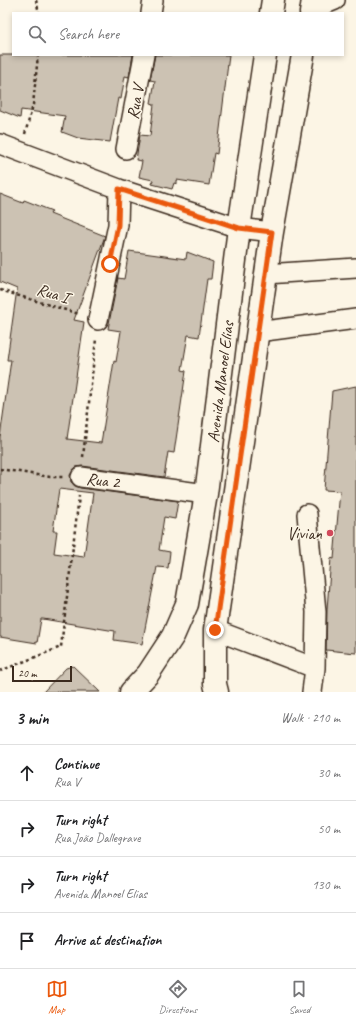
<!DOCTYPE html>
<meta charset="utf-8">
<style>
body{margin:0;font-family:Caveat,sans-serif;background:#f2f2f2;color:#202124}
.scale{position:absolute;left:12px;bottom:10px;width:60px;box-sizing:border-box;padding-left:4px;border:2px solid #3b2a1e;border-top:0;font-size:11px;line-height:14px;white-space:nowrap;color:#3b2a1e;-webkit-text-stroke:3px #fcf5e5;paint-order:stroke}
.stop{position:absolute;width:12px;height:12px;margin:-9px;border:3px solid #ea580c;border-radius:50%;background:#fff}
.stop.end{background:#ea580c;border-color:#fff;box-shadow:0 1px 4px #0008}
.list{margin:0;padding:0;list-style:none}
h2{display:flex;justify-content:space-between;align-items:center;height:52px;margin:0;padding:0 16px;font-size:17px}
h2 small{font-size:13px;font-weight:400;color:#757577}
.list li{display:grid;grid-template-columns:26px 1fr auto;gap:12px;align-items:center;box-sizing:border-box;height:56px;padding:0 16px;border-top:1px solid #e0e0e0}
.list b{display:block;font-size:15px;white-space:nowrap}
.list p{margin:0;font-size:13px;white-space:nowrap;color:#757577}
.list em{font-size:13px;font-style:normal;color:#757577}
.icon{flex:none;width:22px;height:22px;fill:none;stroke:currentColor;stroke-width:2;stroke-linecap:round;stroke-linejoin:round}
.map{position:relative;flex:none;width:356px;height:692px;overflow:hidden}
.search{position:absolute;background:#fff;box-shadow:0 2px 6px #0003;left:12px;right:12px;top:12px;height:44px;display:flex;align-items:center;gap:10px;box-sizing:border-box;padding:0 14px;border-radius:0px;color:#757577;font-size:15px}
.sheet{height:276px;background:#fff}
nav{display:flex;justify-content:space-around;align-items:center;box-sizing:border-box;height:56px;border-top:1px solid #e0e0e0;background:#fff;font-size:11px;color:#757577}
nav a{display:grid;justify-items:center;gap:2px}
nav .on{color:#ea580c}
.map>svg:first-child{display:block}
</style>
<div class="map">
<svg width="356" height="692" viewBox="0 0 356 692">
<rect width="100%" height="100%" fill="#fcf5e5"/>
<filter id="ink" filterUnits="userSpaceOnUse"><feTurbulence type="fractalNoise" baseFrequency=".025" numOctaves="2"/><feDisplacementMap in="SourceGraphic" scale="8" xChannelSelector="R" yChannelSelector="G"/><feConvolveMatrix kernelMatrix="1 2 1 2 8 2 1 2 1" color-interpolation-filters="sRGB"/></filter>
<g filter="url(#ink)">
<!-- building -->
<path fill="#ccc2b3" stroke="#3b2a1e" fill-rule="evenodd" d="M 0,55 L 133,55 L 129,77 L 125,76 L 121,99 L 118,98 L 110,142 L 78,138 L 62,132 L 65,116 L 21,110 L 20,118 L 0,110 Z
M 155,55 L 229,55 L 217,154 L 214,153 L 209,185 L 177,180 L 177,184 L 174,183 L 172,189 L 152,184 L 153,180 L 139,177 L 142,161 L 136,160 L 140,135 L 150,136 L 154,104 L 151,103 L 155,81 L 150,80 Z
M 0,194 L 23,203 L 24,200 L 52,211 L 50,214 L 105,236 L 74,320 L 84,322 L 67,439 L 101,443 L 114,361 L 116,362 L 121,331 L 108,329 L 110,318 L 118,278 L 124,279 L 129,251 L 186,259 L 187,252 L 213,262 L 211,279 L 207,279 L 199,337 L 188,335 L 182,370 L 186,371 L 174,453 L 168,452 L 164,477 L 82,466 L 76,467 L 70,475 L 71,482 L 80,488 L 178,501 L 175,519 L 164,517 L 159,550 L 170,552 L 168,568 L 157,567 L 142,644 L 114,640 L 115,631 L 43,619 L 41,619 L 37,643 L 0,637 L 0,437 L 11,360 L 7,360 L 17,289 L 0,282 ZM 59,489 L 93,493 L 84,557 L 54,553 L 57,531 L 53,531 Z
M 356,386 L 356,653 L 326,650 L 327,609 L 331,558 L 334,559 L 340,491 L 324,490 L 332,391 Z
M 73,666 L 100,692 L 43,692 L 66,668 Z"/>
<g fill="none" stroke-linecap="round" stroke-linejoin="round">
<defs>
<path id="minor" d="M 311,10 L 335,0
M 151,13 L 153,0
M 0,144 L 119,189 L 239,228 L 272,232
M 126,149 L 144,55
M 266,274 L 356,268
M 98,320 L 118,225 L 119,189
M 257,332 L 356,319
M 81,477 L 206,494
M 215,630 L 315,668 L 316,612 L 307,514
M 312,692 L 315,668"/>
<path id="major" d="M 271,13 L 273,0
M 311,13 L 313,0
M 131,692 L 148,674 L 173,636 L 187,604 L 206,494 L 239,228 L 265,55
M 217,692 L 215,684 L 215,630 L 272,232 L 303,55"/>
</defs>
<!-- minor casing -->
<use href="#minor" stroke="#3b2a1e" stroke-width="22"/>
<!-- major casing -->
<use href="#major" stroke="#3b2a1e" stroke-width="25"/>
<!-- path -->
<path stroke="#3b2a1e" stroke-width="2.5" stroke-dasharray="3 3" stroke-linecap="butt" d="M 36,0 L 39,13
M 25,134 L 33,105 L 38,55
M 0,290 L 79,314
M 83,457 L 96,339
M 0,469 L 50,477 L 63,477
M 0,671 L 61,647 L 79,496"/>
<!-- minor -->
<use href="#minor" stroke="#fcf5e5" stroke-width="19"/>
<!-- major -->
<use href="#major" stroke="#fcf5e5" stroke-width="22"/>
</g>
</g>
<g fill="none" stroke-linecap="round" stroke-linejoin="round" filter="url(#ink)">
<!-- route -->
<path stroke="#ea580c" stroke-width="5" d="M 110,264 L 118,225 L 119,189 L 239,228 L 272,232 L 215,630"/>
</g>
<!-- markers -->
<circle fill="#d1495b" stroke="#fcf5e5" stroke-width="1.5" cx="330" cy="533" r="4"/>
<g text-anchor="middle" stroke-width="3" stroke-linejoin="round" paint-order="stroke">
<!-- street labels -->
<g font-size="17" fill="#3b2a1e" stroke="#fcf5e5">
<text transform="translate(135 102) rotate(-79)" y="6">Rua V</text>
<text transform="translate(53 293) rotate(17)" y="6">Rua I</text>
<text transform="translate(220 382) rotate(-83)" y="6">Avenida Manoel Elias</text>
<text transform="translate(103 480) rotate(7)" y="6">Rua 2</text>
</g>
<!-- poi labels -->
<g font-size="17" fill="#3b2a1e" stroke="#fcf5e5" text-anchor="end">
<text x="322" y="539">Vivian</text>
</g>
</g>
</svg>
<div class="scale">20 m</div>
<div class="stop" style="left:110px;top:264px"></div>
<div class="stop end" style="left:215px;top:630px"></div>
<div class="search"><svg class="icon" aria-label="search" viewBox="0 0 24 24"><circle cx="10" cy="10" r="6"/><path d="M15 15l6 6"/></svg>Search here</div>
</div>
<section class="sheet">
<h2>3 min<small>Walk · 210 m</small></h2>
<ul class="list">
<li><svg class="icon" aria-label="ahead" viewBox="0 0 24 24"><path d="M12 20V5M6 11l6-6 6 6"/></svg><div><b>Continue</b><p>Rua V</p></div><em>30 m</em></li>
<li><svg class="icon" aria-label="right" viewBox="0 0 24 24"><path d="M7 20v-9h11M14 6l5 5-5 5"/></svg><div><b>Turn right</b><p>Rua João Dallegrave</p></div><em>50 m</em></li>
<li><svg class="icon" aria-label="right" viewBox="0 0 24 24"><path d="M7 20v-9h11M14 6l5 5-5 5"/></svg><div><b>Turn right</b><p>Avenida Manoel Elias</p></div><em>130 m</em></li>
<li><svg class="icon" aria-label="arrive" viewBox="0 0 24 24"><path d="M6 21V4h12l-3 4 3 4H6"/></svg><div><b>Arrive at destination</b></div></li>
</ul>
</section>
<nav>
<a class="on"><svg class="icon" aria-label="map" viewBox="0 0 24 24"><path d="M3 6l6-2 6 2 6-2v14l-6 2-6-2-6 2zM9 4v14M15 6v14"/></svg>Map</a>
<a><svg class="icon" aria-label="directions" viewBox="0 0 24 24"><path d="M12 3l9 9-9 9-9-9zM9 14v-3h6M13 9l2 2-2 2"/></svg>Directions</a>
<a><svg class="icon" aria-label="saved" viewBox="0 0 24 24"><path d="M7 4h10v16l-5-4-5 4z"/></svg>Saved</a>
</nav>
